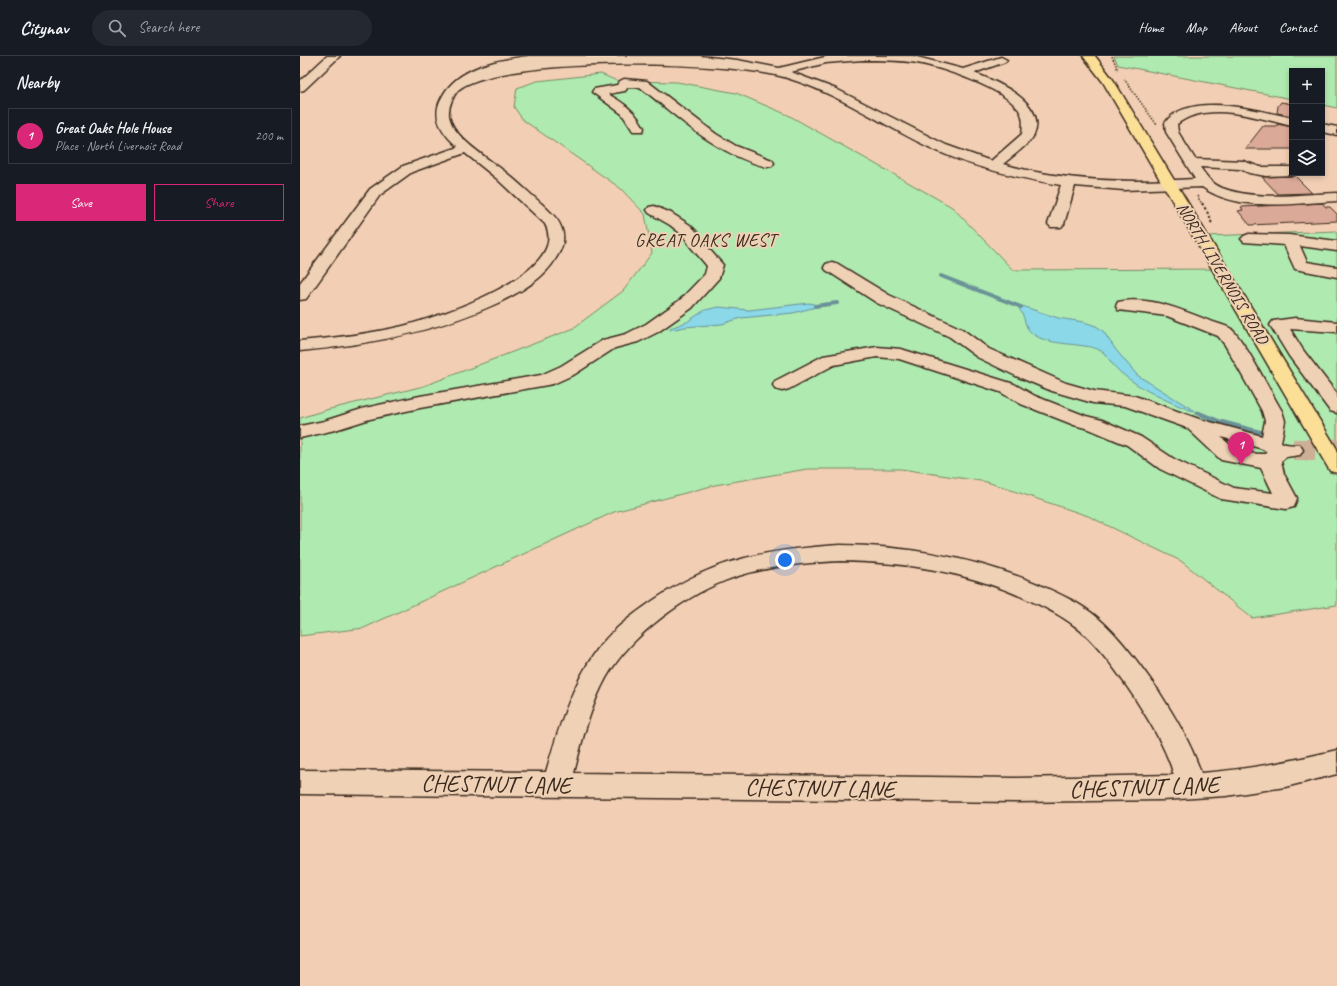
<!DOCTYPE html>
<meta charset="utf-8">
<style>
body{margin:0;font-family:Caveat,sans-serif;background:#242831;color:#f1f3f6}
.controls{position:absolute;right:12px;top:12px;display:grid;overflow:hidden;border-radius:0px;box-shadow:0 2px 6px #0003}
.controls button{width:36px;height:36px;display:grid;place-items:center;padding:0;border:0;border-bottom:1px solid #363941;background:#171b24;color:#f1f3f6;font:20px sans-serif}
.you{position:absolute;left:485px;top:504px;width:14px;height:14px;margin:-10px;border:3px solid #fff;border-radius:50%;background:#1a73e8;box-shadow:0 0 0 6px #1a73e833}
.badge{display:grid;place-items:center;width:26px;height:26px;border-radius:50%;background:#db2777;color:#fff;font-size:13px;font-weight:700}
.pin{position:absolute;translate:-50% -33px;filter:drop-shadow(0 1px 2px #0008)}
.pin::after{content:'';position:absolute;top:21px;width:14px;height:12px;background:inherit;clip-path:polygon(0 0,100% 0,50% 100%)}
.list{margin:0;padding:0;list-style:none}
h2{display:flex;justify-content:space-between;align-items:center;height:52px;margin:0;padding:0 16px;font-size:17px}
h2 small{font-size:13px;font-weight:400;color:#9ea1a6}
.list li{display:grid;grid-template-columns:26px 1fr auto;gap:12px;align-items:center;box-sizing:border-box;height:56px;margin:0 8px 8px;padding:0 8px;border:1px solid #363941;border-radius:0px}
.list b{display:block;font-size:15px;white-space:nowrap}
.list p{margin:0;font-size:13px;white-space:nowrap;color:#9ea1a6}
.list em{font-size:13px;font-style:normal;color:#9ea1a6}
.actions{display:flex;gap:8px;padding:12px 16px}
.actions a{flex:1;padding:9px 0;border:1px solid #db2777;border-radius:0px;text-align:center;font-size:14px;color:#db2777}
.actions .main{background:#db2777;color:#fff}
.icon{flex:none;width:22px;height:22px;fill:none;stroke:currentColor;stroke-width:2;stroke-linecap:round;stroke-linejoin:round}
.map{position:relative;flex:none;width:1037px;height:930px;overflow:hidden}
header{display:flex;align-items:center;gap:24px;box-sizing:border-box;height:56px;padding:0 20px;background:#171b24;border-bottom:1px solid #363941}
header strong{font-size:19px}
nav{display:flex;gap:22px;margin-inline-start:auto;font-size:14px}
.search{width:280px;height:36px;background:#242831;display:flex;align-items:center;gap:10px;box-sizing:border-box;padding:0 14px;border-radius:22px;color:#9ea1a6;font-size:15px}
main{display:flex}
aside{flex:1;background:#171b24}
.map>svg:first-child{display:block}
</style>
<header>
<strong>Citynav</strong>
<div class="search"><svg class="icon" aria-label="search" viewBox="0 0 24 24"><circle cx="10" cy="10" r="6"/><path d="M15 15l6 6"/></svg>Search here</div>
<nav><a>Home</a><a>Map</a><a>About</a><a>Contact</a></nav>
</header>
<main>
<aside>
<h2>Nearby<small></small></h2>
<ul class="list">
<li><span class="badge">1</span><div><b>Great Oaks Hole House</b><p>Place · North Livernois Road</p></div><em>200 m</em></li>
</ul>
<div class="actions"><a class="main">Save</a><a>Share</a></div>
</aside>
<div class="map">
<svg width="1037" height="930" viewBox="0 0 1037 930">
<rect width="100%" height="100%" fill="#f2cfb4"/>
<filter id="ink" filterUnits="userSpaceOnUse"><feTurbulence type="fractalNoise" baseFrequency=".025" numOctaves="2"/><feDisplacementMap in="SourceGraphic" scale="8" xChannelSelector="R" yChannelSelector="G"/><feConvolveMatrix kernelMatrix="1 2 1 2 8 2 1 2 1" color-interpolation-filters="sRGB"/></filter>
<g filter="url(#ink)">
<!-- green -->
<path fill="#afeab0" stroke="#758a67" d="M 814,0 L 1037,0 L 1037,52 L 1022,49 L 1022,15 L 992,15 L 992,43 L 818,9 Z
M 301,18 L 317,25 L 377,26 L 436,37 L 488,59 L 652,151 L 713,214 L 927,213 L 908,180 L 1037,175 L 1037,549 L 952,562 L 881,505 L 788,460 L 687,426 L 601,413 L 507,413 L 415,429 L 314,456 L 64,572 L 0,580 L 0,362 L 26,354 L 124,330 L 272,273 L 323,235 L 352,197 L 345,158 L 320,132 L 223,64 L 214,51 L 217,32 L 237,25 Z"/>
<!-- water -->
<path fill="#8ad8e8" stroke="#6a9297" d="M 509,247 L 514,248 L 516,251 L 493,257 L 441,262 L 422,268 L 385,271 L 370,274 L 370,272 L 387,266 L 405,254 L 419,251 L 449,254 Z
M 722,250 L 758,262 L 784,266 L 796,270 L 803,275 L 816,294 L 837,319 L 898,357 C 871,347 842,335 820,316 C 813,310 809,303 804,297 C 793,286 754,291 736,280 C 722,272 727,262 719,253 Z"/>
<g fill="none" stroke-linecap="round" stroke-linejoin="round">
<!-- stream-far1 -->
<path stroke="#6a9297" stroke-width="4" d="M 641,220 L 721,251
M 515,250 L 537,247"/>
<!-- stream -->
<path stroke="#6a9297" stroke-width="5" d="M 898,357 L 920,366 L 966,378"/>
</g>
<!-- building -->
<path fill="#daa997" stroke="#3b2a1e" d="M 981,46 L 992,48 L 992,60 L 977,57 L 978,50 Z
M 977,68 L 992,71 L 992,93 L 945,93 L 963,70 L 977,70 Z
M 995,120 L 1012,137 L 978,138 L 962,121 Z
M 1022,147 L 1026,151 L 1030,151 L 1037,158 L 1037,165 L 950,169 L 938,155 L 943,154 L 941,151 Z"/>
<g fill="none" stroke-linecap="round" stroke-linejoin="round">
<!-- minor-tunnel -->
<path stroke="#cdae96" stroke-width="22" stroke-dasharray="22 11" stroke-linecap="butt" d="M 993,394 L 1037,394"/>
<defs>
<path id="minor" d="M 27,0 L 40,0 L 4,34 L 0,35 L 0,25 Z
M 229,0 L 400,0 L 437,4 L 479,12 L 529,0 L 613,0 L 663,13 L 701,1 L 707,4 L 705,6 L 674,17 C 696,25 748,47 734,79 C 731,87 710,102 703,108 C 766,126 830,127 895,123 L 866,76 L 865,67 C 888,34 960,55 992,62 L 992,70 C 958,62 908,44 877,68 L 878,76 L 895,103 L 943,105 L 960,111 L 992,111 L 992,117 L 998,117 L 992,119 L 966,120 L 949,117 L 940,113 L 900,111 C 906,120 912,128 922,132 C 955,145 1003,138 1037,137 L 1037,145 C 995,147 939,157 902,131 L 824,134 L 775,130 L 764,168 L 761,171 L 751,171 L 748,168 L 761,129 C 719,122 674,112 635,94 C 585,71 540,38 487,22 C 430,4 198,0 158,34 C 153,40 148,51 149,60 C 153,82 188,102 204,115 C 218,126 230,138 243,149 C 249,155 258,162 261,171 C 266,182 262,193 256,202 C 244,223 220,236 198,247 C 135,276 69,289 0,295 L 0,285 C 34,282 69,278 103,270 C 135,262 272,218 245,168 L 196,122 L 165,97 L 112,116 L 80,139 L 6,243 L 0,244 L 0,227 L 70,133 L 103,110 L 158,91 C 143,78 131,62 141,43 C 156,11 197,4 229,0 ZM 562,4 C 581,4 599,4 617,7 C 643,12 704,32 719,54 C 724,61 723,70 722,78 L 691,105 L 646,89 L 536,33 L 491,16 L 526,7 Z
M 324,23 L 347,25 L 416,78 L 436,90 L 472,104 L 474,107 L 472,110 L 467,111 C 417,99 379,62 340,31 L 328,31 L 325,35 L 308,38 C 324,47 336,56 344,72 L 343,75 L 333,75 L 322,58 L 292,36 L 294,33 L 317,29 L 320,25 Z
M 1022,68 L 1037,71 L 1037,79 L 1022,76 Z
M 354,150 L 371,157 L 390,169 L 399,178 L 403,186 L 423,209 L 419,222 L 392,252 L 358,276 L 338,286 L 315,292 L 275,318 L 253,328 L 120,352 L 70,363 L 35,374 L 0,382 L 0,370 L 24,365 L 65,352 L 120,340 L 241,319 L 261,310 L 303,284 L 326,278 L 346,268 L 380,244 L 405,218 L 407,210 L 390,190 L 384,180 L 370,169 L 349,157 L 347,154 L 349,151 Z
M 949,178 L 989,179 L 1037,185 L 1037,195 L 1000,190 L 1007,206 L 1037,211 L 1037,221 L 995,213 L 984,189 L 944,186 L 941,183 L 944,180 Z
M 532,206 L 538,208 L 589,239 L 662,273 L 689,293 L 766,327 L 794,335 L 835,340 L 899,363 L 962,380 L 965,365 L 962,355 L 925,289 L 918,280 L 867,260 L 818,254 L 816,250 L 818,246 C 848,239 882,254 910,265 C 916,267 924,269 930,272 C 943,281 972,339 982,355 L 985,365 L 981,386 C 987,390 993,388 1000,389 L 1003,394 L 1000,399 L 986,401 L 981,405 L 984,418 L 997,442 L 994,451 L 986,453 L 921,443 L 860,413 L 827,389 L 789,373 L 774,369 L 721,348 L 700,336 L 599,303 L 577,301 L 534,309 L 489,333 L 482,335 L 475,333 L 473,329 L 475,325 L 523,300 L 577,291 L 601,293 L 714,328 L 735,340 L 786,360 L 802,364 L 841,381 L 874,403 L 934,432 L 973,437 L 961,412 L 921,404 L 887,372 L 825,350 L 793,347 L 752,335 L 716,320 L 677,301 L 650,281 L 577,247 L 526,214 L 524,211 L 526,208 ZM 921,381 L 963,393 L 967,396 L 965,398 C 943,398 936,395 921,381 Z
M 995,262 L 1037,266 L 1037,276 L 990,273 L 1003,294 L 1037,338 L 1037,357 L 1030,355 L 989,300 L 970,269 L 973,265 Z
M 540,489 C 609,490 676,502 740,529 C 760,538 782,548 798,562 C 822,583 840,609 858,634 C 875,661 891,687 901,717 C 947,714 992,705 1037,694 L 1037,718 L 985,731 L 926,740 L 863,744 L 716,746 L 0,738 L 0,714 L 246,716 C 258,674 271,630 297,594 C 309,577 327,563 344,551 C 409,504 461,494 540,489 ZM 540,505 C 607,506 670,516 731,545 C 749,553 766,562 781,575 C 802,594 818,617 834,641 C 850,666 865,690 874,719 L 716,722 L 274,717 C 282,685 290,651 306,622 C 330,579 389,536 435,521 C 469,510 505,507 540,505 Z"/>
<path id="major" d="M 783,0 L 795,0 L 814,25 L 1037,393 L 1037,417 L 1030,415 L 1027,410 L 803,26 Z"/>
</defs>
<!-- minor casing -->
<use href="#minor" stroke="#3b2a1e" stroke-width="3"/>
<!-- major casing -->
<use href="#major" stroke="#3b2a1e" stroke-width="3"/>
<!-- path-far1 -->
<path stroke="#3b2a1e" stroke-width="1.5" stroke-dasharray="1.5 1.5" stroke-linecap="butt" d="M 812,0 L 818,14
M 824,23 L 857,69
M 897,140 L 902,148"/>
<!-- path -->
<path stroke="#3b2a1e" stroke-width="2" stroke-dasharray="2.5 2.5" stroke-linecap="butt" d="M 902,147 L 910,161 L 912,169"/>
<!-- minor -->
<use href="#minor" fill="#efd1b5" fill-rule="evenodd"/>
<!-- major -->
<use href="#major" fill="#fbdf96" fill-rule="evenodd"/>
</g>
</g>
<g text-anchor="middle" stroke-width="4" stroke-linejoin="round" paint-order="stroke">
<!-- far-street labels -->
<g font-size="17" fill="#3b2a1e" stroke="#efd1b5">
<text transform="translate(923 217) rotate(59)" y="6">NORTH LIVERNOIS ROAD</text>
</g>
<!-- far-neighbourhood labels -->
<g font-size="18" letter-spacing="1" fill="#3b2a1e" stroke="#efd1b5">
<text x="406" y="190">GREAT OAKS WEST</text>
</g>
<!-- near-street labels -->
<g font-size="24" fill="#3b2a1e" stroke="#efd1b5">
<text transform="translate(196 728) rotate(1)" y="8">CHESTNUT LANE</text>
<text transform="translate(844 731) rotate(-2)" y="8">CHESTNUT LANE</text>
<text transform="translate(520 732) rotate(1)" y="8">CHESTNUT LANE</text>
</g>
</g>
</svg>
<div class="controls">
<button>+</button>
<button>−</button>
<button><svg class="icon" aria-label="layers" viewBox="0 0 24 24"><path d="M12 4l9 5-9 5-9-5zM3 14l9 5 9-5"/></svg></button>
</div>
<div class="you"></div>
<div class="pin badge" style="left:941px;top:409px">1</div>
</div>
</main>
